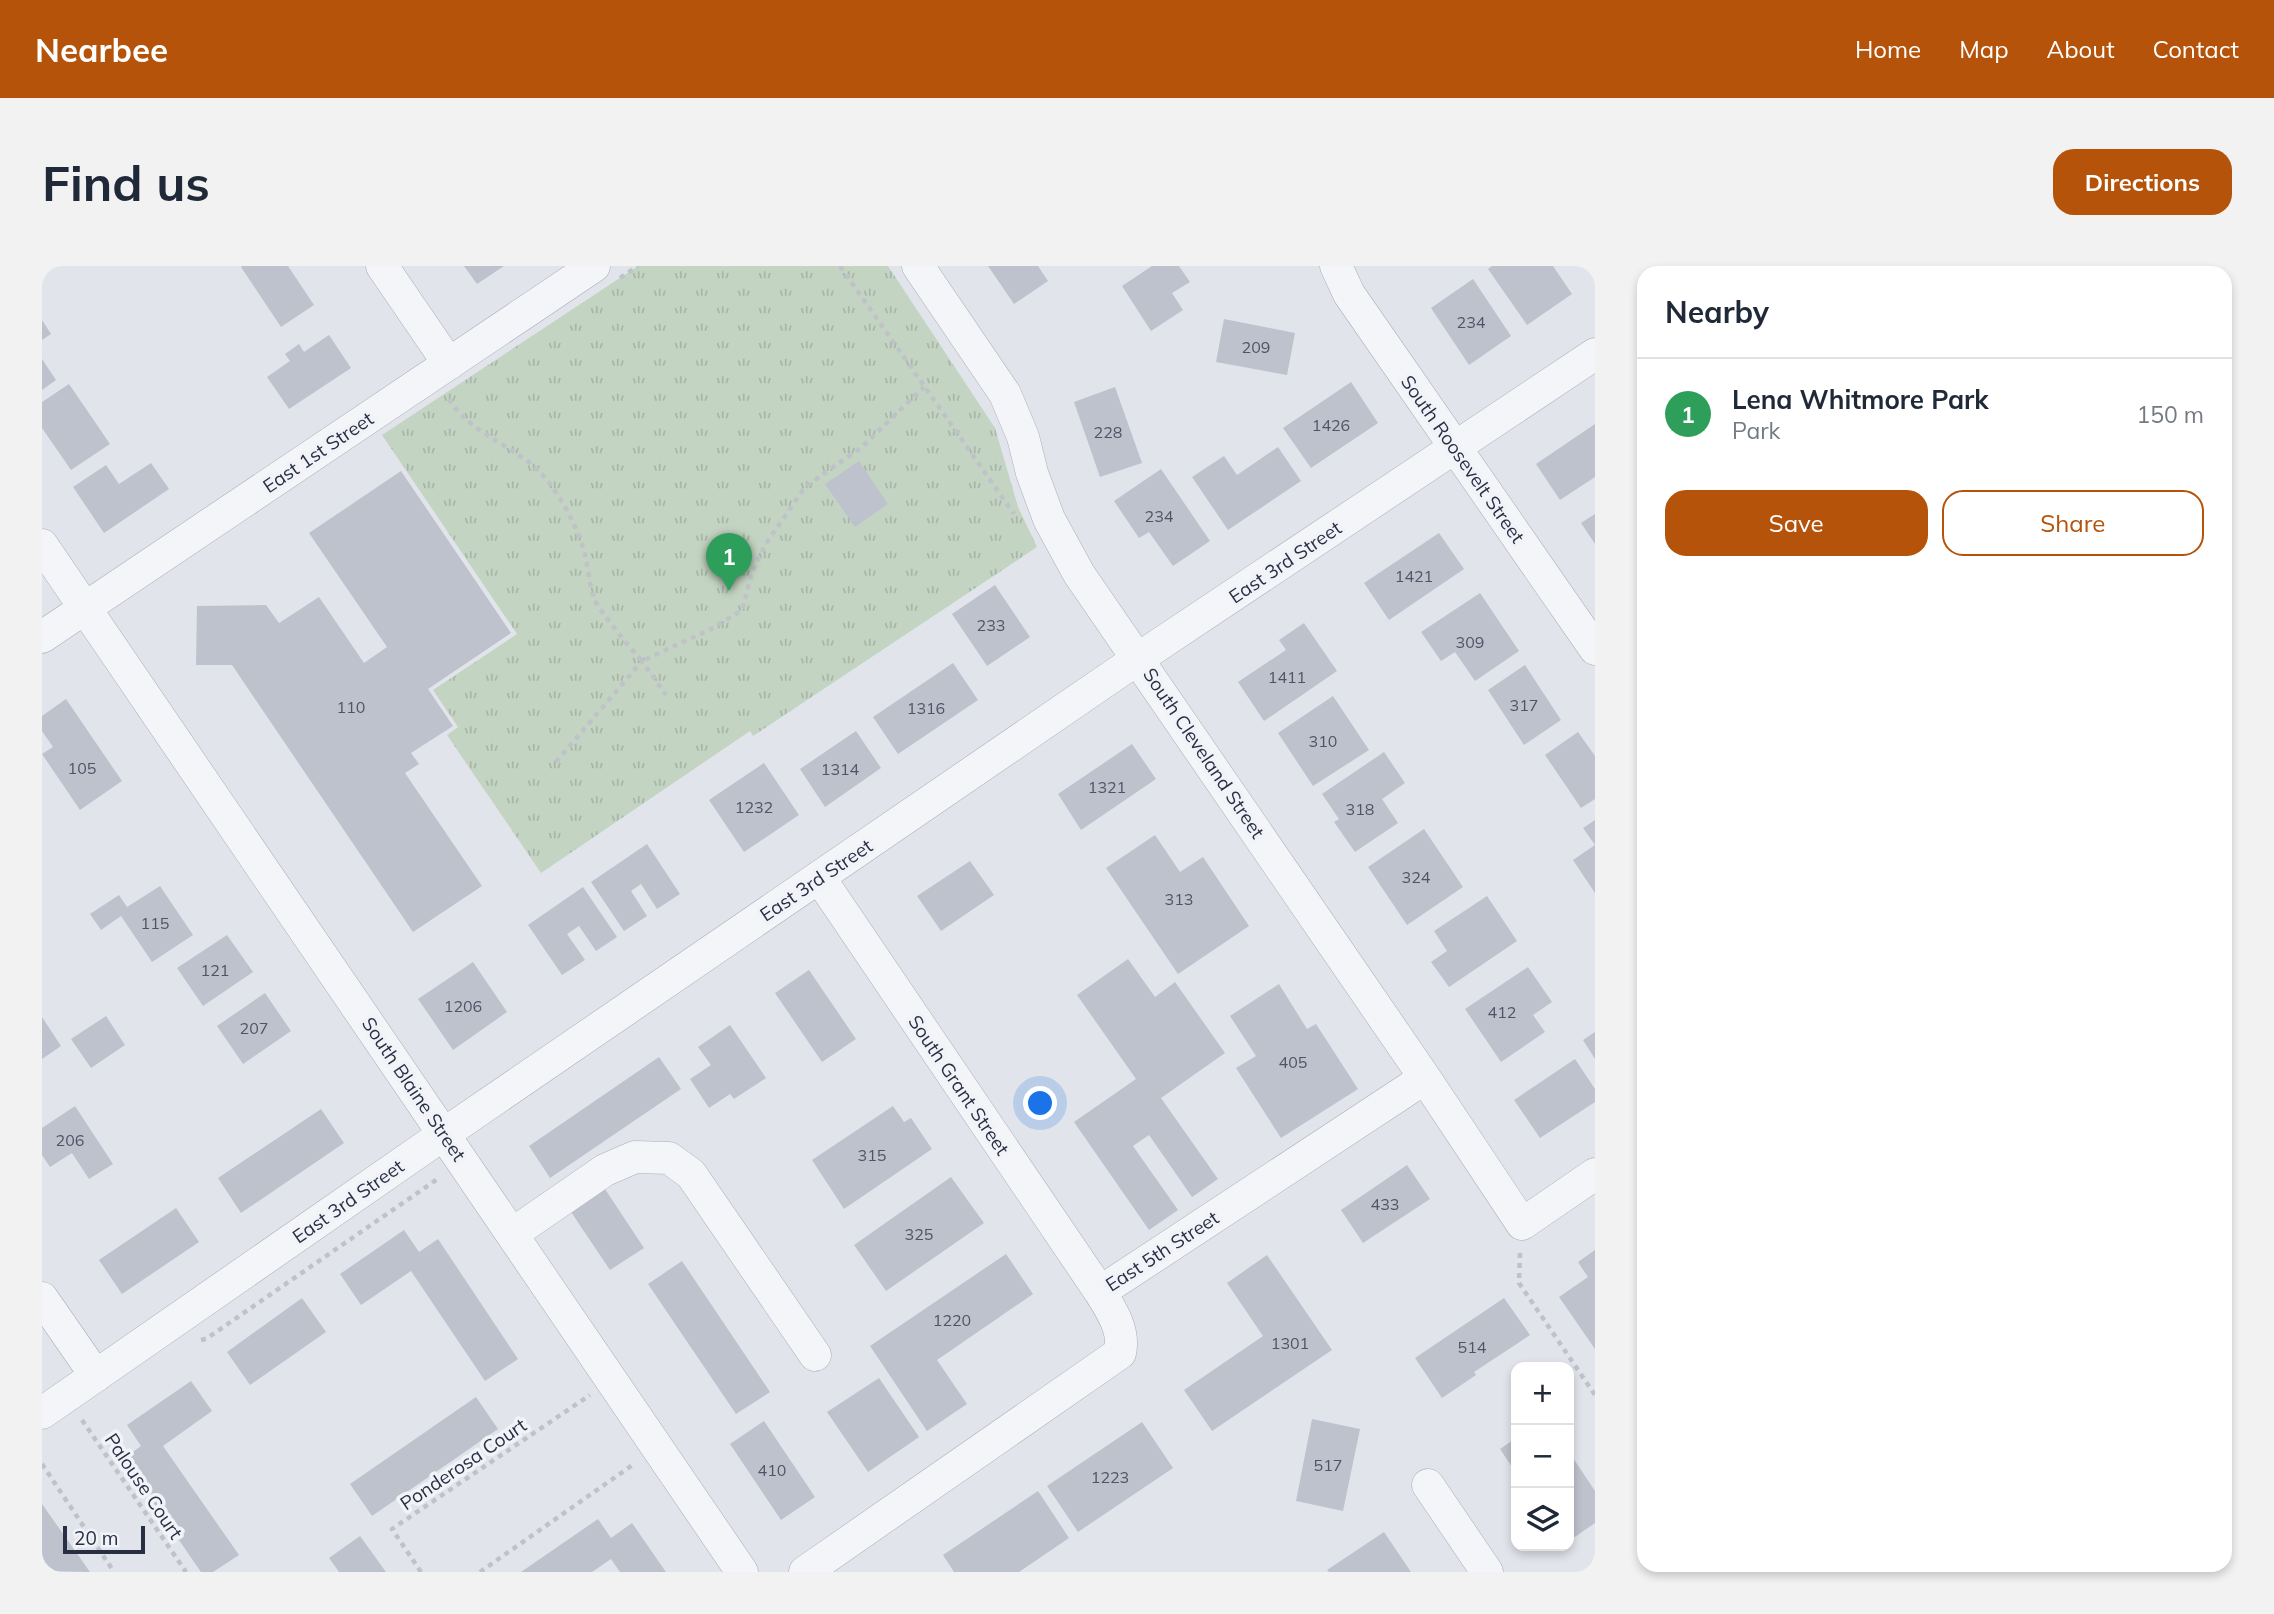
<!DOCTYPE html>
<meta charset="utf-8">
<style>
body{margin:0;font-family:Mulish,sans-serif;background:#f2f2f3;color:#1f2937}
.controls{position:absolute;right:21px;bottom:21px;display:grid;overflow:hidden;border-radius:14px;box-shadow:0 4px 10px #0003}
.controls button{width:63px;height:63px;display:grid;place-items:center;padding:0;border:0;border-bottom:2px solid #e0e1e3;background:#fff;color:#1f2937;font:35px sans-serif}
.scale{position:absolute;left:21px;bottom:18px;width:82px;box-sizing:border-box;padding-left:7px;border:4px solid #292f43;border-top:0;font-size:19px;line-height:24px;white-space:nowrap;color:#292f43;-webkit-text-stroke:5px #f1f3f8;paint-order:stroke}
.you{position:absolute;left:999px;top:838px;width:24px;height:24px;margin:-18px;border:5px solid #fff;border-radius:50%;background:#1a73e8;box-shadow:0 0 0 10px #1a73e833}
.badge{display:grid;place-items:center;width:46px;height:46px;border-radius:50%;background:#b45309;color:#fff;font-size:23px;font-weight:700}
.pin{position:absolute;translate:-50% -58px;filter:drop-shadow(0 2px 4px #0008)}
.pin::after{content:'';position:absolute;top:37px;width:24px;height:21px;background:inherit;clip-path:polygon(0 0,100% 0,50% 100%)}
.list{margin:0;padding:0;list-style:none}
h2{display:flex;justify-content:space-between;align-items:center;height:91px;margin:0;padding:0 28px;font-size:30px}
h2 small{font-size:23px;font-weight:400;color:#747a83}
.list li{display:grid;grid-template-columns:46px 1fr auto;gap:21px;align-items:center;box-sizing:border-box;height:112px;padding:0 28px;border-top:2px solid #e0e1e3}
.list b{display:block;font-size:26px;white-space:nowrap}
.list p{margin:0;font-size:23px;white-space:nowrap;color:#747a83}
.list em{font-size:23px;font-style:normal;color:#747a83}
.actions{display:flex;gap:14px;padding:21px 28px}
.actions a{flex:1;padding:16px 0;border:2px solid #b45309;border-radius:21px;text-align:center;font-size:24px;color:#b45309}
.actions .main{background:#b45309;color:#fff}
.icon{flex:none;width:38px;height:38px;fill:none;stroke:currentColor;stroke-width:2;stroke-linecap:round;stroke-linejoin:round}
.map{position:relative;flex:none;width:1553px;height:1306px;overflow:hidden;border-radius:21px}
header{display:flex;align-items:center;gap:42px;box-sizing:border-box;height:98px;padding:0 35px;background:#b45309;color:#fff}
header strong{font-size:33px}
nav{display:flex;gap:38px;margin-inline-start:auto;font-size:24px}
.intro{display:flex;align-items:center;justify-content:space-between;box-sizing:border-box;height:168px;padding:0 42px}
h1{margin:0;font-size:49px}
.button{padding:18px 32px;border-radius:21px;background:#b45309;color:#fff;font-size:24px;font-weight:700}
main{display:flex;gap:42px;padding:0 42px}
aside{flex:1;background:#fff;border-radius:21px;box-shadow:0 4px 10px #0003}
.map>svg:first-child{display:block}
</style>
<header>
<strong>Nearbee</strong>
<nav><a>Home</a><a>Map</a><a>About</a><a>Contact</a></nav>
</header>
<div class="intro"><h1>Find us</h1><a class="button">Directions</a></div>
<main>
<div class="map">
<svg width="1553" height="1306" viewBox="0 0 1553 1306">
<defs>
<pattern id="park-tufts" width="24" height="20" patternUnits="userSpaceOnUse" patternTransform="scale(1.75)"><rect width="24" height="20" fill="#c4d4c2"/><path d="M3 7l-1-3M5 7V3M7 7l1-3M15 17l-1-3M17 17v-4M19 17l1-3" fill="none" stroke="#a8b6a8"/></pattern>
</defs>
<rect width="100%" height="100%" fill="#e1e4ea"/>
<!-- park -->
<path fill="url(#park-tufts)" d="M 596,0 L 846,0 L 953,162 L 976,241 L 995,281 L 711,470 L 708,465 L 499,607 L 405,469 L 416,461 L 391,424 L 475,368 L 340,169 Z"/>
<!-- building -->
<path fill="#bec2cd" d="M 200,0 L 246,0 L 272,39 L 239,61 L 199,1 Z
M 422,0 L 462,0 L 435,18 Z
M 946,0 L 996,0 L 1006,15 L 972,38 Z
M 1110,0 L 1137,0 L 1148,16 L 1130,27 L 1141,44 L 1109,65 L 1080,20 Z
M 1450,0 L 1511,0 L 1530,28 L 1485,59 L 1446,3 Z
M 1431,13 L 1469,70 L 1427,99 L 1389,42 Z
M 1182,53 L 1253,67 L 1245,109 L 1174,96 Z
M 0,54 L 9,68 L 0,74 Z
M 287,69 L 309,102 L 247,143 L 225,111 L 248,95 L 243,88 L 257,78 L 262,86 Z
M 0,93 L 14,114 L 0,124 Z
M 1309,116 L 1336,157 L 1269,202 L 1241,162 Z
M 27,118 L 68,178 L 29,204 L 0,162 L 0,136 Z
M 1073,121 L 1100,197 L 1058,211 L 1032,136 Z
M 1553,158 L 1553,211 L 1518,234 L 1494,198 Z
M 1236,181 L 1259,215 L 1186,264 L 1150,211 L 1182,190 L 1195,209 Z
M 817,195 L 846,238 L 813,261 L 783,218 Z
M 109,197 L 127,223 L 62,267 L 31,221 L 64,199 L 77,218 Z
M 1119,203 L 1168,275 L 1131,300 L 1107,266 L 1097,272 L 1072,235 Z
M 359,205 L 469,367 L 386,423 L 411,460 L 369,487 L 377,498 L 363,507 L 440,620 L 371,666 L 190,399 L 154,399 L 155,340 L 224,339 L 237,357 L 277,331 L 322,397 L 345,381 L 267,267 Z
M 1553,248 L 1553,278 L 1539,257 Z
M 1397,267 L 1422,303 L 1347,354 L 1322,317 Z
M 953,319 L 988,371 L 945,400 L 910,348 Z
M 1438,327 L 1477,385 L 1433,415 L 1413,386 L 1399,395 L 1379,366 Z
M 1262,357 L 1295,405 L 1222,455 L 1196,416 L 1244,384 L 1237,374 Z
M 911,397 L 936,434 L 856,488 L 831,451 Z
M 1483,399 L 1519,454 L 1482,479 L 1446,424 Z
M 1291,430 L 1327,484 L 1271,520 L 1236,467 Z
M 24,433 L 80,515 L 38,544 L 0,488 L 11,481 L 0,465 L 0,450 Z
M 814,465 L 839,502 L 783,541 L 758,503 Z
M 1536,466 L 1553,490 L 1553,533 L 1539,542 L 1503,489 Z
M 1090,478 L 1114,513 L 1039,564 L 1016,528 Z
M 1342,486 L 1363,517 L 1340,533 L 1356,557 L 1313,586 L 1292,556 L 1297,553 L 1280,528 Z
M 722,497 L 757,549 L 702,586 L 667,534 Z
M 1553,554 L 1553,627 L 1531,594 L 1553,579 L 1541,562 Z
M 1382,563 L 1421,621 L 1365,659 L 1326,601 Z
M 1113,569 L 1138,606 L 1161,591 L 1207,660 L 1136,708 L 1064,602 Z
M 605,578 L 638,628 L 615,643 L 599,618 L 589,625 L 605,650 L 582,665 L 549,616 Z
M 928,595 L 952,629 L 899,665 L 875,630 Z
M 118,620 L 151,669 L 110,696 L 79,650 L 59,664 L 48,648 L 77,629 L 85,641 Z
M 541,621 L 575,671 L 554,685 L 537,660 L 525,668 L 543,694 L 520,709 L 486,659 Z
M 1445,630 L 1475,675 L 1407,721 L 1389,696 L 1405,685 L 1392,665 Z
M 185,669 L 211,706 L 161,740 L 135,702 Z
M 1086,693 L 1113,731 L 1133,716 L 1183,787 L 1119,832 L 1176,913 L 1150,931 L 1107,869 L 1091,880 L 1136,944 L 1107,964 L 1032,856 L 1094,813 L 1035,729 Z
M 431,696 L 465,746 L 411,784 L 376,733 Z
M 1486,701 L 1510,736 L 1491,749 L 1503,766 L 1459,796 L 1423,743 Z
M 767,704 L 814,773 L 780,796 L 733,727 Z
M 1237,718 L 1265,763 L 1274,758 L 1316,823 L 1239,872 L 1194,802 L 1214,790 L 1188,750 Z
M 223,727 L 249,765 L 201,798 L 175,760 Z
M 64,750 L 83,779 L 49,802 L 29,773 Z
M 0,751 L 19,780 L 0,793 Z
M 688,759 L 724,812 L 692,833 L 688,828 L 667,842 L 648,813 L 669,799 L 656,781 Z
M 1553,766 L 1553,793 L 1541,774 Z
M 617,791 L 639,823 L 508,912 L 487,880 Z
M 1533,793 L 1553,823 L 1553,836 L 1498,872 L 1472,834 Z
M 33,840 L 71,898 L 47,913 L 30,887 L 8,901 L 0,889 L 0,862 Z
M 851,840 L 862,856 L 869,852 L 890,883 L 802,943 L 770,894 Z
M 279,843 L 302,877 L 199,947 L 176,912 Z
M 1365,899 L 1388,933 L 1321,977 L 1299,944 Z
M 909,911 L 942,957 L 844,1025 L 812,979 Z
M 563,923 L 602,982 L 568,1004 L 529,946 Z
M 134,942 L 157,976 L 80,1028 L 57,994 Z
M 362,964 L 377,986 L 396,973 L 476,1093 L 443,1115 L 369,1005 L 319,1039 L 298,1008 Z
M 1553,984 L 1553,1083 L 1517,1031 L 1546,1011 L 1536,996 Z
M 964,988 L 991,1028 L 895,1094 L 925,1138 L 885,1165 L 828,1080 Z
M 1225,989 L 1290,1084 L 1170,1165 L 1142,1124 L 1221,1070 L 1185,1017 Z
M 640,995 L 728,1126 L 694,1148 L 606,1018 Z
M 260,1032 L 284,1066 L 208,1119 L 185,1086 Z
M 1462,1032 L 1488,1069 L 1432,1106 L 1434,1109 L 1400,1132 L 1373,1092 Z
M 837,1112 L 877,1171 L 826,1206 L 785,1146 Z
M 149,1115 L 170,1145 L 121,1180 L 197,1289 L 171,1306 L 159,1306 L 81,1193 L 99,1180 L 85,1159 Z
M 434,1131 L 456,1163 L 330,1250 L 308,1218 Z
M 1270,1153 L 1318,1163 L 1301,1245 L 1254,1235 Z
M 722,1155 L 773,1231 L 739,1254 L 688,1178 Z
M 1100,1156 L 1131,1202 L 1036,1266 L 1005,1220 Z
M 1474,1172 L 1474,1207 L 1458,1183 Z
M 1527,1186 L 1553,1225 L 1553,1257 L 1527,1275 Z
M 996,1225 L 1027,1272 L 977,1306 L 912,1306 L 901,1289 Z
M 0,1238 L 41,1296 L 48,1306 L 0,1305 Z
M 556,1253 L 569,1272 L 590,1257 L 624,1306 L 578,1306 L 569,1293 L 550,1306 L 479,1306 Z
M 1342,1266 L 1369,1306 L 1287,1306 L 1285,1304 Z
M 318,1270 L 344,1306 L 297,1306 L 287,1292 Z"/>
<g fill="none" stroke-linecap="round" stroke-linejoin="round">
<defs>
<path id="minor" d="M 340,0 L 407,98
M 876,0 L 963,128 L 981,171 L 990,207 L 1007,253 L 1037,308 L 1383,812 L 1480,958 L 1553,908
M 1294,0 L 1307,28 L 1553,383
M 0,279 L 700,1306
M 0,371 L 552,0
M 470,968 L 563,904 L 593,891 L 627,892 L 649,908 L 773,1089
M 1058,1026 L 1383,812
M 0,1032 L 54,1110
M 0,1147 L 402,868 L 1097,392 L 1553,88
M 1386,1219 L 1445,1306
M 763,1306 L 1078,1087 C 1083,1065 1070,1045 1058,1026 L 777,611"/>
</defs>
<!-- minor casing -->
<use href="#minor" stroke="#aaaeb8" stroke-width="33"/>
<!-- path -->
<path stroke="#bfc2c9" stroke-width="4.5" stroke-dasharray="5 5" stroke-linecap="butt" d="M 798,0 L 972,248
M 578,12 L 596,0
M 407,133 C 430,171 478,180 505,214 C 520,233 535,261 542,285 C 546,300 547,317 552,332 C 555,342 591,386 600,395 L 669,363 L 700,344 L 710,307 L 723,279 L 763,221 L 820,181 L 882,121
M 514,496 L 600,395 L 624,429
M 1478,987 L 1477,1017 L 1553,1129
M 159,1074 L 164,1073 L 397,912
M 40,1154 L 144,1306
M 0,1198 L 72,1306
M 379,1306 L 350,1263 L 548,1129
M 438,1306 L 592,1198"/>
<!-- minor -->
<use href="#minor" stroke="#f4f5f8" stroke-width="32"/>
</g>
<g text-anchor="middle" stroke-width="7" stroke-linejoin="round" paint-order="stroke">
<!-- number labels -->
<g font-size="16" fill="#4e5466">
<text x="1429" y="62">234</text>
<text x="1214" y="87">209</text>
<text x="1289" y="165">1426</text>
<text x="1066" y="172">228</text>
<text x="1117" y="256">234</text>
<text x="1372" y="316">1421</text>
<text x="949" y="365">233</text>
<text x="1428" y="382">309</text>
<text x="1245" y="417">1411</text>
<text x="1482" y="445">317</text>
<text x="309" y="447">110</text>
<text x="884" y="448">1316</text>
<text x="1281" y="481">310</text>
<text x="40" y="508">105</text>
<text x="798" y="509">1314</text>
<text x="1065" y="527">1321</text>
<text x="712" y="547">1232</text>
<text x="1318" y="549">318</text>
<text x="1374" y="617">324</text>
<text x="1137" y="639">313</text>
<text x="113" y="663">115</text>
<text x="173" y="710">121</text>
<text x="421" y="746">1206</text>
<text x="1460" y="752">412</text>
<text x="212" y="768">207</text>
<text x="1251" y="802">405</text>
<text x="28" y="880">206</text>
<text x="830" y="895">315</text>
<text x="1343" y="944">433</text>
<text x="877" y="974">325</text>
<text x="910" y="1060">1220</text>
<text x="1248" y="1083">1301</text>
<text x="1430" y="1087">514</text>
<text x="1286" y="1205">517</text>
<text x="730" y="1210">410</text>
<text x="1068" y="1217">1223</text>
</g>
<!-- street labels -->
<g font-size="19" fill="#292f43" stroke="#f1f3f8">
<text transform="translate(276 186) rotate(-34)" y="7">East 1st Street</text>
<text transform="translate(1421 193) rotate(55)" y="7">South Roosevelt Street</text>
<text transform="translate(1243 296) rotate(-34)" y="7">East 3rd Street</text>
<text transform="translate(1162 487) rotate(56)" y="7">South Cleveland Street</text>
<text transform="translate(774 614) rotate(-34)" y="7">East 3rd Street</text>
<text transform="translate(917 819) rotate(56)" y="7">South Grant Street</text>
<text transform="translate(372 823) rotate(56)" y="7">South Blaine Street</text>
<text transform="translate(306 935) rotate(-35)" y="7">East 3rd Street</text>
<text transform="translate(1120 985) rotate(-33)" y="7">East 5th Street</text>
<text transform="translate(421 1198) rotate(-34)" y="7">Ponderosa Court</text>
<text transform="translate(102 1220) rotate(56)" y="7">Palouse Court</text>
</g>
</g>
</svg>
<div class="controls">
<button>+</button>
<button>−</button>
<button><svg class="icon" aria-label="layers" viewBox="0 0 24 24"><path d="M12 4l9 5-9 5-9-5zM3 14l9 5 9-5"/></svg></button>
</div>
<div class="scale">20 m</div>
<div class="you"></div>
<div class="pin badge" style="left:687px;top:325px;background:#2e9e5b">1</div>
</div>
<aside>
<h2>Nearby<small></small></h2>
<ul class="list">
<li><span class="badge" style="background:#2e9e5b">1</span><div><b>Lena Whitmore Park</b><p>Park</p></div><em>150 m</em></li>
</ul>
<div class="actions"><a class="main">Save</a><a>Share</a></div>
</aside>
</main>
